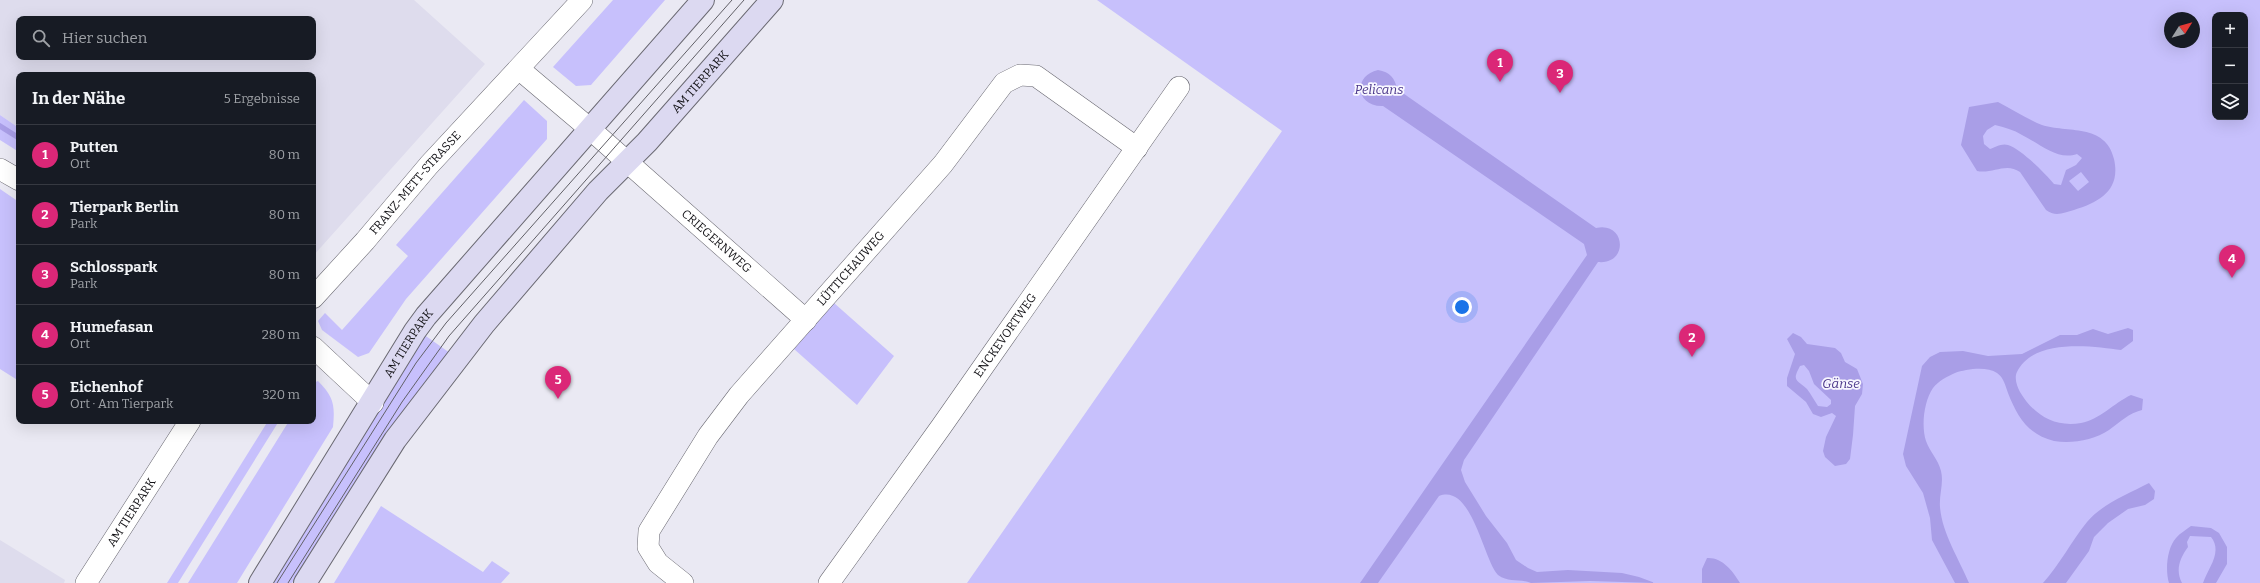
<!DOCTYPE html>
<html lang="de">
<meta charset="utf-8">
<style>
body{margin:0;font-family:Bitter,serif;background:#20242c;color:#f1f3f6}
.controls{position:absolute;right:12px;top:12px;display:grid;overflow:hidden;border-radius:8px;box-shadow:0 4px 16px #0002}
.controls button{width:36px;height:36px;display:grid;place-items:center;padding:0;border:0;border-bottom:1px solid #363941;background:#171b24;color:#f1f3f6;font:20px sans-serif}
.compass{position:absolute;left:2164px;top:12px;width:36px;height:36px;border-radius:50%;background:#171b24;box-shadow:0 4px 16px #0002;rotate:53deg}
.you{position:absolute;left:1462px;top:307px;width:14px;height:14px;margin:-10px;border:3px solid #fff;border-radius:50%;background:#1a73e8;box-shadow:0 0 0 6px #1a73e833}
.badge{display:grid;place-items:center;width:26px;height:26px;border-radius:50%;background:#db2777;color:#fff;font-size:13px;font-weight:700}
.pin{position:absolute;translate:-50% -33px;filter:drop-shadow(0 1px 2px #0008)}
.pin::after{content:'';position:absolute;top:21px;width:14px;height:12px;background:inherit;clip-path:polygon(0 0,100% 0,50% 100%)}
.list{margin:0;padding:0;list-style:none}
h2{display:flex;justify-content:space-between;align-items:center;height:52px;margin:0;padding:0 16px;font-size:17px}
h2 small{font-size:13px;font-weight:400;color:#9ea1a6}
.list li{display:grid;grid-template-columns:26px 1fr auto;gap:12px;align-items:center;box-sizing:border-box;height:60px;padding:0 16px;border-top:1px solid #363941}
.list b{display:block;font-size:15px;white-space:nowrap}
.list p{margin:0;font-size:13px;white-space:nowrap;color:#9ea1a6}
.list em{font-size:13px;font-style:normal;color:#9ea1a6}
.icon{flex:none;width:22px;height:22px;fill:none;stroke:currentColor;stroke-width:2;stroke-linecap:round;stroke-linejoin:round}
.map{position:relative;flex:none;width:2260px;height:583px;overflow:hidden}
.search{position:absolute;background:#171b24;box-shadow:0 4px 16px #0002;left:16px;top:16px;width:300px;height:44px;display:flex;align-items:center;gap:10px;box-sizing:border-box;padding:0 14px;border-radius:8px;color:#9ea1a6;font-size:15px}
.panel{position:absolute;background:#171b24;box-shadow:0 4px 16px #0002;left:16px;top:72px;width:300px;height:352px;border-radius:8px}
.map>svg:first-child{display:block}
</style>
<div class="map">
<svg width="2260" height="583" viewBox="0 0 2260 583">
<rect width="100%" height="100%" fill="#eae9f3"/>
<!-- built -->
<path fill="#dedced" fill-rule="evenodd" d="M 0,0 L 414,0 L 485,64 L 313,256 L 313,75 L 19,75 L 19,128 L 0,115 ZM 19,19 L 313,19 L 313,57 L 19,57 Z
M 0,540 L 65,580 L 64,583 L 0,583 Z"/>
<!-- green -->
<path fill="#c7c0fc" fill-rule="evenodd" d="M 613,0 L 665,0 L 591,85 L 576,86 L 553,67 Z
M 1097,0 L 2260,0 L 2260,583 L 967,583 L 1282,131 ZM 2215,15 L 2245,15 L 2245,117 L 2215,117 ZM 2170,18 L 2194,18 L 2194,42 L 2170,42 Z
M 524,100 L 547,121 L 547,139 L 406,299 L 369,353 L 358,357 L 322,330 L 318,321 L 325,313 L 342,330 L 408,256 L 396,245 Z
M 0,115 L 19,128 L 19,152 L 0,140 Z
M 0,189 L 19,202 L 19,381 L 0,369 Z
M 834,303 L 894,356 L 857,405 L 794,349 Z
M 423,334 L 450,353 L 413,400 L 292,583 L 269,583 Z
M 318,381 C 334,397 335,405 333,427 L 237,583 L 188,583 L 289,421 L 313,421 L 313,383 Z
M 268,421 L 279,421 L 178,583 L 167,583 Z
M 381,506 L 483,572 L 492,561 L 510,573 L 501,583 L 334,583 Z"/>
<!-- water -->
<path fill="#a99ee7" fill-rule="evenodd" d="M 1378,70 C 1390,72 1395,78 1397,89 L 1596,228 C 1626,221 1629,265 1598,262 L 1464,460 L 1461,470 L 1465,482 L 1486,516 L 1507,543 L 1516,560 L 1528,568 L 1537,572 L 1568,570 L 1622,573 L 1639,577 L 1655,583 L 1590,581 L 1531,583 C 1518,578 1509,583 1498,575 C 1483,559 1472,483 1439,496 L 1378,583 L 1360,583 L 1587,255 L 1584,244 L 1383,106 C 1356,107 1352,76 1378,70 Z
M 1998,102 C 2012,109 2027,119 2042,125 C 2066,133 2106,123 2114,159 C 2121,190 2100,202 2074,210 C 2064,213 2055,217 2046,210 L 2020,172 C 2006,162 1993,174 1977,171 L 1961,145 L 1969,107 ZM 1995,125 C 2004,127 2014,130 2022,135 C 2039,143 2057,161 2077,154 L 2082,158 L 2076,165 L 2066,170 L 2061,185 L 2054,184 C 2045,173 2021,149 2008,145 C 2002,143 1995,147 1990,149 L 1984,144 L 1983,136 L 1987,130 ZM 2081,172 L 2089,182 L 2078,191 L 2069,181 Z
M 2128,328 L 2133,330 L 2133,341 L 2121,350 C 2092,346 2033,338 2017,372 C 2014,378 2017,386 2020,392 C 2033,414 2054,428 2081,423 C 2099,420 2114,403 2131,395 L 2143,399 L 2142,410 C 2129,413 2120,422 2109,430 C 2094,440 2072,444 2054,441 C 2028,435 2017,416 2008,393 C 2005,385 2004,378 1997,373 C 1987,366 1966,369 1955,373 C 1948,376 1938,381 1933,388 C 1924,401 1921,426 1926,441 C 1930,452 1938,459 1941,471 C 1944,483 1939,494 1940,507 C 1942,533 1959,559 1969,583 L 1955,583 L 1932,540 L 1930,518 L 1923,493 L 1906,466 L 1903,454 L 1922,366 L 1930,357 L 1940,352 L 1963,351 L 1988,356 L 2022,354 L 2060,335 L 2077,335 L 2093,329 L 2108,334 Z
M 1793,333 L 1801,337 L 1807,344 L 1835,348 L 1841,353 L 1845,362 L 1857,369 L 1863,384 L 1862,394 L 1855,406 L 1853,435 L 1850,459 L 1846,464 L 1835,466 L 1825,457 L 1823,451 L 1826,437 L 1836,416 L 1832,413 L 1821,417 L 1813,414 L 1806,402 L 1787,386 L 1787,378 L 1795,354 L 1787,339 ZM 1804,365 L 1809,371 L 1814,384 L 1831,400 L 1831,404 L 1827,407 L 1818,406 C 1814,400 1811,394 1807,389 C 1796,379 1792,381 1800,366 Z
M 2149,483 L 2155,491 L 2154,499 L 2145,505 L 2128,509 L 2108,523 L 2094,537 L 2089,551 L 2066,583 L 2043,583 C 2060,564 2071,542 2087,522 C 2102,504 2128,494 2149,483 Z
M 2191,526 L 2211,528 L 2219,533 L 2227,547 L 2227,564 L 2216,583 L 2203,583 C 2208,568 2223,552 2211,537 L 2190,536 L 2187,542 L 2188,547 C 2180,558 2175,570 2182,583 L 2169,583 C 2165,570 2167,548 2176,538 C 2180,533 2186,530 2191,526 Z
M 1707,558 C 1722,557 1733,571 1740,583 L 1702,583 L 1702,569 Z"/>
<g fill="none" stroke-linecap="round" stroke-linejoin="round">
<!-- stream -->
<path stroke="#a99ee7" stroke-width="5.5" d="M 0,126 L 19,138"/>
<defs>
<g id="minor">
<path id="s1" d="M 519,69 L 590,129 L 806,320"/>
<path d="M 0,169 L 19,180"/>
<path id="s2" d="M 313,298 L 365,241 L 429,165 L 582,0"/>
<path d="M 313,347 L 373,403"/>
<path id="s3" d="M 86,583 L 190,421"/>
<path id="s4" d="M 683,583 L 658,563 L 648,547 L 649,531 L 708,436 L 739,395 L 943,164 L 1004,83 L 1020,75 L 1036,76 L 1137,148"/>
<path id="s5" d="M 829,583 L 941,427 L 1179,87"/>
</g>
<g id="secondary">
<path id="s6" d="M 260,583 L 415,331 L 426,316 L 703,0"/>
<path id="s7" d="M 305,583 L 395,440 L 484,324 L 598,191 L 647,142 L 772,0"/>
</g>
</defs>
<!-- minor casing -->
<use href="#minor" stroke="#696871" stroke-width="22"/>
<!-- secondary casing -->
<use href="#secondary" stroke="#696871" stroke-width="24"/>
<!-- minor -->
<use href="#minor" stroke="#fff" stroke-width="21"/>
<!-- secondary -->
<use href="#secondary" stroke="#dcd9f1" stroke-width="22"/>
<!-- tram -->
<path stroke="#616067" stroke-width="1" d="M 277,583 L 416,363 L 446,323 L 732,0
M 288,583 L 402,402 L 449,336 L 744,0"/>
</g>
<g text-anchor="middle" stroke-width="3.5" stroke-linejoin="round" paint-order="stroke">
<!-- street labels -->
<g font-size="12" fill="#141317" stroke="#f8f7ff">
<text dy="4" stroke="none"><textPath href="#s7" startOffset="640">AM TIERPARK</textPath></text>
<text dy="4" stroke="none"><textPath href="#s2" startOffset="154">FRANZ-METT-STRASSE</textPath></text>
<text dy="4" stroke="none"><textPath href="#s1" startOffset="262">CRIEGERNWEG</textPath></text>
<text dy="4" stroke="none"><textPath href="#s4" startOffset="399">LÜTTICHAUWEG</textPath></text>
<text dy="4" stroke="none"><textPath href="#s5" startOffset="304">ENCKEVORTWEG</textPath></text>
<text dy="4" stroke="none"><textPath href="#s6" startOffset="282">AM TIERPARK</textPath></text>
<text dy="4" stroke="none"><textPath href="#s3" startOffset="84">AM TIERPARK</textPath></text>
</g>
<!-- water labels -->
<g font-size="13" font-style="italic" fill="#4a368a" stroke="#f8f7ff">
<text x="1379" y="94">Pelicans</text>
<text x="1841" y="388">Gänse</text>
</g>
</g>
</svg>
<div class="controls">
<button>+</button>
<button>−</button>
<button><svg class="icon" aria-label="layers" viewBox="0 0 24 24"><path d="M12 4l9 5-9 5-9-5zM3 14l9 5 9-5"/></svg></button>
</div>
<svg class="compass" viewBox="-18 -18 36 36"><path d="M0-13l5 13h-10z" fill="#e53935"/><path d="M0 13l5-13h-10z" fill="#9ea1a6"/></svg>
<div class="you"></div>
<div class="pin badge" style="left:1500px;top:82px">1</div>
<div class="pin badge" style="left:1692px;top:357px">2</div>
<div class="pin badge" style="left:1560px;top:93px">3</div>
<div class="pin badge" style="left:2232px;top:278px">4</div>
<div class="pin badge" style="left:558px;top:399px">5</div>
<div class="search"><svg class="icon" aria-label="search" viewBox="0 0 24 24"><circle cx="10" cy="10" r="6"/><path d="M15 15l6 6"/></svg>Hier suchen</div>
<section class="panel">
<h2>In der Nähe<small>5 Ergebnisse</small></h2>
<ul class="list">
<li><span class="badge">1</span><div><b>Putten</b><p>Ort</p></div><em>80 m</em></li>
<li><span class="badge">2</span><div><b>Tierpark Berlin</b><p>Park</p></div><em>80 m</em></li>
<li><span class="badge">3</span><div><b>Schlosspark</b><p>Park</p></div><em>80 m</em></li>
<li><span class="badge">4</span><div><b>Humefasan</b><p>Ort</p></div><em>280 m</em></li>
<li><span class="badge">5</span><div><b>Eichenhof</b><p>Ort · Am Tierpark</p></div><em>320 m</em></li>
</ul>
</section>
</div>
